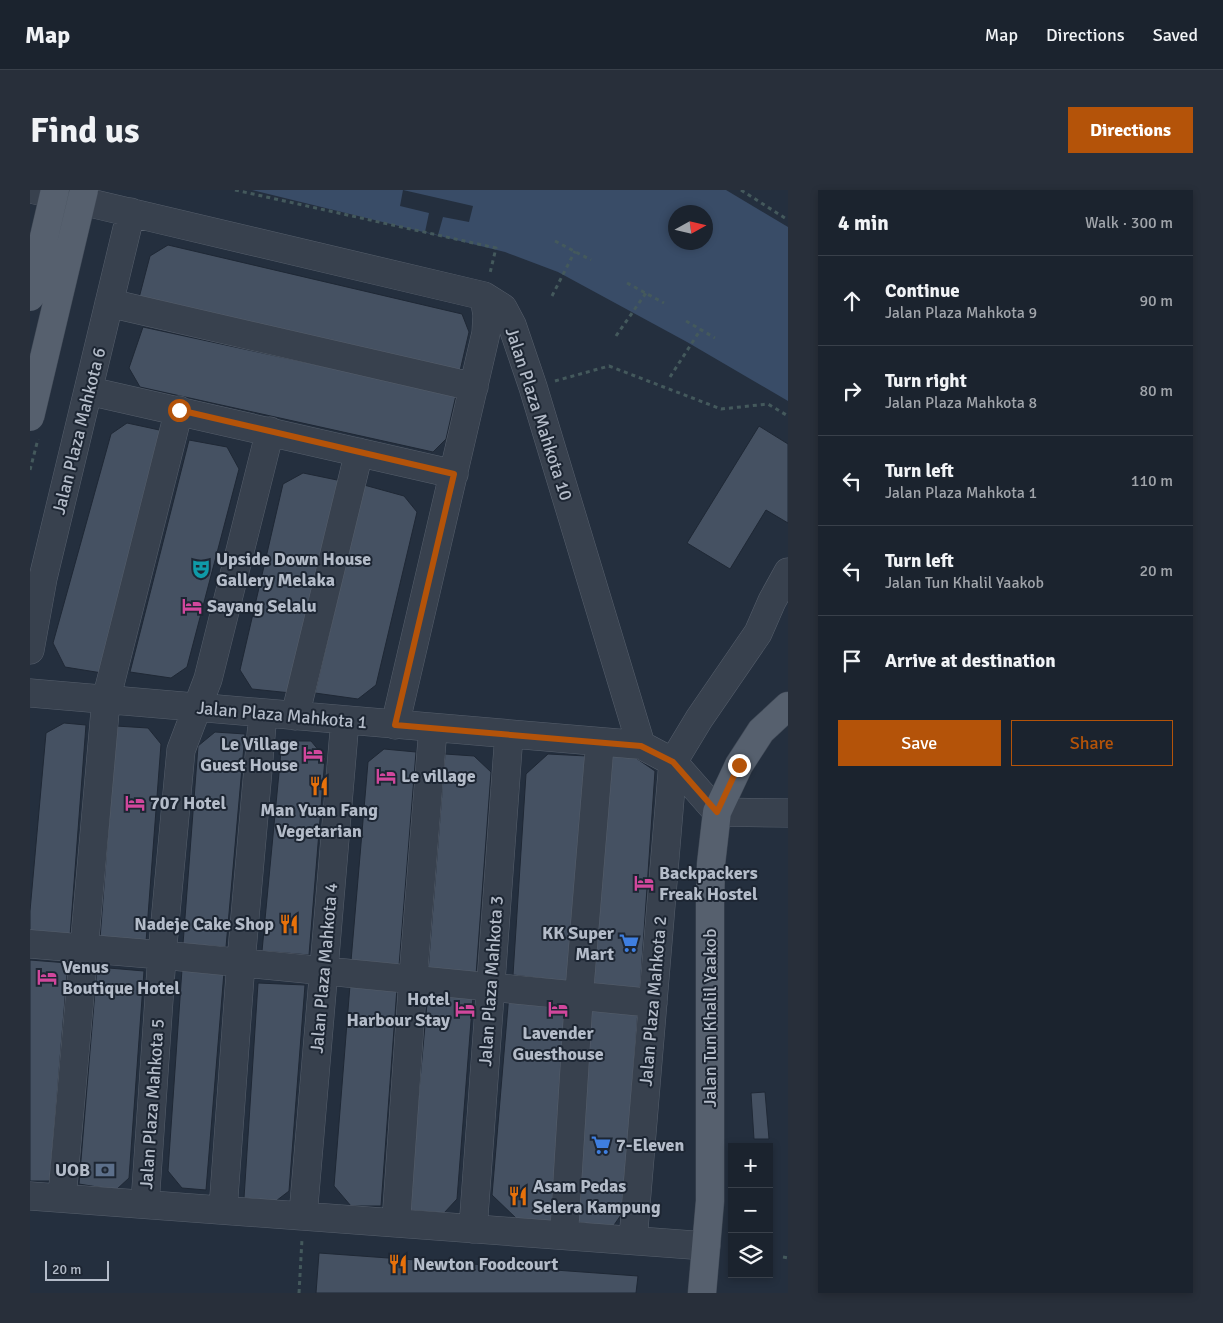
<!DOCTYPE html>
<meta charset="utf-8">
<style>
body{margin:0;font-family:Signika,sans-serif;background:#282f3a;color:#f1f3f6}
.controls{position:absolute;right:15px;bottom:15px;display:grid;overflow:hidden;border-radius:0px;box-shadow:0 2px 8px #0003}
.controls button{width:45px;height:45px;display:grid;place-items:center;padding:0;border:0;border-bottom:1px solid #39404a;background:#1b232e;color:#f1f3f6;font:25px sans-serif}
.compass{position:absolute;left:638px;top:15px;width:45px;height:45px;border-radius:50%;background:#1b232e;box-shadow:0 2px 8px #0003;rotate:82deg}
.scale{position:absolute;left:15px;bottom:12px;width:64px;box-sizing:border-box;padding-left:5px;border:2px solid #b4bcc9;border-top:0;font-size:14px;line-height:18px;white-space:nowrap;color:#b4bcc9;-webkit-text-stroke:4px #1d2633;paint-order:stroke}
.stop{position:absolute;width:15px;height:15px;margin:-11px;border:4px solid #b45309;border-radius:50%;background:#fff}
.stop.end{background:#b45309;border-color:#fff;box-shadow:0 1px 5px #0008}
.list{margin:0;padding:0;list-style:none}
h2{display:flex;justify-content:space-between;align-items:center;height:65px;margin:0;padding:0 20px;font-size:21px}
h2 small{font-size:16px;font-weight:400;color:#a0a4aa}
.list li{display:grid;grid-template-columns:32px 1fr auto;gap:15px;align-items:center;box-sizing:border-box;height:90px;padding:0 20px;border-top:1px solid #39404a}
.list b{display:block;font-size:19px;white-space:nowrap}
.list p{margin:0;font-size:16px;white-space:nowrap;color:#a0a4aa}
.list em{font-size:16px;font-style:normal;color:#a0a4aa}
.actions{display:flex;gap:10px;padding:15px 20px}
.actions a{flex:1;padding:11px 0;border:1px solid #b45309;border-radius:0px;text-align:center;font-size:18px;color:#b45309}
.actions .main{background:#b45309;color:#fff}
.icon{flex:none;width:28px;height:28px;fill:none;stroke:currentColor;stroke-width:2;stroke-linecap:round;stroke-linejoin:round}
.map{position:relative;flex:none;width:758px;height:1103px;overflow:hidden;border-radius:0px}
header{display:flex;align-items:center;gap:30px;box-sizing:border-box;height:70px;padding:0 25px;background:#1b232e;border-bottom:1px solid #39404a}
header strong{font-size:24px}
nav{display:flex;gap:28px;margin-inline-start:auto;font-size:18px}
.intro{display:flex;align-items:center;justify-content:space-between;box-sizing:border-box;height:120px;padding:0 30px}
h1{margin:0;font-size:35px}
.button{padding:12px 22px;border-radius:0px;background:#b45309;color:#fff;font-size:18px;font-weight:700}
main{display:flex;gap:30px;padding:0 30px}
aside{flex:1;background:#1b232e;border-radius:0px;box-shadow:0 2px 8px #0003}
.map>svg:first-child{display:block}
</style>
<header>
<strong>Map</strong>
<nav><a>Map</a><a>Directions</a><a>Saved</a></nav>
</header>
<div class="intro"><h1>Find us</h1><a class="button">Directions</a></div>
<main>
<div class="map">
<svg width="758" height="1103" viewBox="0 0 758 1103">
<rect width="100%" height="100%" fill="#242f3e"/>
<!-- water -->
<path fill="#394c67" fill-rule="evenodd" d="M 222,0 L 696,0 L 758,37 L 758,211 L 657,152 L 528,82 L 475,62 ZM 646,22 L 676,22 L 676,52 L 646,52 Z"/>
<!-- pier -->
<path fill="#242f3e" d="M 373,0 L 443,16 L 439,32 L 413,27 L 408,45 L 395,42 L 399,23 L 370,16 Z"/>
<!-- building -->
<path fill="#455162" stroke="#1f2835" d="M 138,55 L 432,124 L 439,142 L 430,181 L 109,108 L 120,66 Z
M 113,137 L 426,205 L 416,249 L 403,262 L 110,197 L 99,178 Z
M 97,233 L 134,241 L 72,483 L 35,477 L 23,453 L 81,244 Z
M 729,236 L 758,254 L 758,333 L 736,320 L 700,379 L 657,353 Z
M 159,250 L 197,257 L 209,279 L 157,477 L 141,488 L 100,482 Z
M 273,283 L 312,291 L 261,503 L 222,499 L 210,480 L 253,294 Z
M 334,295 L 374,306 L 387,322 L 346,495 L 328,509 L 285,503 Z
M 34,533 L 56,535 L 40,746 L 0,743 L 0,721 L 16,543 Z
M 86,536 L 118,538 L 131,554 L 116,752 L 70,749 Z
M 185,542 L 215,544 L 196,757 L 153,754 L 168,556 Z
M 252,551 L 281,551 L 295,568 L 279,765 L 232,761 Z
M 354,559 L 386,562 L 369,776 L 321,771 L 338,572 Z
M 415,564 L 444,566 L 461,582 L 446,785 L 398,781 Z
M 518,564 L 557,566 L 541,792 L 483,785 L 496,584 Z
M 579,564 L 603,566 L 625,581 L 610,800 L 558,796 Z
M 0,770 L 38,773 L 20,991 L 0,991 Z
M 67,777 L 114,781 L 99,988 L 86,1000 L 49,994 Z
M 152,779 L 194,782 L 176,1000 L 152,998 L 138,981 Z
M 228,793 L 275,795 L 259,1001 L 246,1011 L 214,1008 Z
M 320,795 L 367,798 L 351,1016 L 321,1016 L 304,996 Z
M 398,803 L 443,806 L 427,1009 L 414,1023 L 378,1020 Z
M 479,804 L 539,812 L 522,1032 L 488,1030 L 462,1005 Z
M 557,815 L 608,821 L 593,1022 L 582,1038 L 542,1031 Z
M 735,902 L 739,949 L 724,949 L 721,903 Z
M 289,1063 L 608,1086 L 606,1103 L 286,1103 Z"/>
<g fill="none" stroke-linecap="round" stroke-linejoin="round">
<defs>
<path id="minor" d="M 5,0 L 454,106 L 473,118 L 482,135 L 503,197 L 611,555
M 79,113 L 444,197
M 59,201 L 424,284
M 0,460 L 13,388 L 101,22
M 0,503 L 611,555 L 643,572 L 687,622 L 758,623
M 265,526 L 329,262
M 365,535 L 456,143 L 457,125 L 454,106
M 0,754 L 132,765 L 623,813
M 0,1006 L 676,1056
M 32,1008 L 76,510 L 149,220
M 115,1014 L 132,765 L 151,560 L 178,489 L 240,241
M 193,1020 L 211,772 L 233,523
M 273,1026 L 315,530
M 366,1033 L 383,789 L 403,538
M 443,1039 L 479,544
M 534,1045 L 549,805 L 570,552
M 603,1050 L 643,572 L 669,529 L 728,443 L 742,411 L 758,382"/>
<path id="major" d="M 672,1103 L 680,1011 L 680,714 L 681,674 L 687,622 L 709,575 L 731,541 L 758,516"/>
</defs>
<!-- minor casing -->
<use href="#minor" stroke="#565f6c" stroke-width="29"/>
<!-- major casing -->
<use href="#major" stroke="#414a57" stroke-width="29"/>
<!-- path -->
<path stroke="#44595c" stroke-width="3" stroke-dasharray="4 4" stroke-linecap="butt" d="M 205,0 L 466,58 L 460,83
M 711,0 L 758,30
M 525,51 L 561,70
M 597,93 L 634,113
M 522,106 L 545,61
M 656,131 L 685,148
M 586,146 L 616,103
M 640,187 L 671,139
M 525,191 L 579,176 L 691,219 L 738,214 L 758,226
M 753,1067 L 758,1068
M 269,1103 L 272,1049"/>
<!-- minor -->
<use href="#minor" stroke="#38414e" stroke-width="28"/>
<!-- major -->
<use href="#major" stroke="#56606e" stroke-width="28"/>
<defs>
<path id="major-bridge" d="M 0,107 L 25,0
M 0,227 L 54,0"/>
</defs>
<!-- major-bridge casing -->
<use href="#major-bridge" stroke="#414a57" stroke-width="29" stroke-linecap="butt"/>
<!-- path-bridge -->
<path stroke="#44595c" stroke-width="3" stroke-dasharray="4 4" stroke-linecap="butt" d="M 0,280 L 8,249"/>
<!-- major-bridge -->
<use href="#major-bridge" stroke="#56606e" stroke-width="28"/>
</g>
<g fill="none" stroke-linecap="round" stroke-linejoin="round">
<!-- route -->
<path stroke="#b45309" stroke-width="6" d="M 149,220 L 424,284 L 365,535 L 611,556 L 643,572 L 687,622 L 709,575"/>
</g>
<!-- icons -->
<defs>
<symbol id="theatre-bare" viewBox="-9 -9 18 18"><path d="M-5-5.5Q0-4 5-5.5V0Q5 5 0 6Q-5 5-5 0ZM-3.3-2.5H-1v1.5H-3.3ZM1-2.5H3.3v1.5H1ZM-2.8 1Q0 5.5 2.8 1Z" fill="#0f9aa8" stroke="#1d2633" stroke-width="2.5" paint-order="stroke"/></symbol>
<symbol id="hotel-bare" viewBox="-9 -9 18 18"><path d="M-6-4.5h1.5V1H6V5H4.5V3h-9V5H-6ZM-4 0a1.8 1.8 0 1 1 3.6 0ZM.5 0V-2.5h3Q6-2.5 6 0Z" fill="#d1479c" stroke="#1d2633" stroke-width="2.5" paint-order="stroke"/></symbol>
<symbol id="restaurant-bare" viewBox="-9 -9 18 18"><path d="M-5-6h1v4h1v-4h1v4h1v-4h1v5L-1.5 .5V6h-2V.5L-5-1ZM5-6V6H3V1.5H1.5Q1.5-4 5-6Z" fill="#e8710a" stroke="#1d2633" stroke-width="2.5" paint-order="stroke"/></symbol>
<symbol id="supermarket-bare" viewBox="-9 -9 18 18"><path d="M-6-5.5h2.5l.6 2H6L4.5 2H-2.5L-4.4-4H-6ZM-1.5 3.2a1.3 1.3 0 1 0 .1 0ZM3 3.2a1.3 1.3 0 1 0 .1 0Z" fill="#3f7fe0" stroke="#1d2633" stroke-width="2.5" paint-order="stroke"/></symbol>
<symbol id="bank-bare" viewBox="-9 -9 18 18"><path d="M-6-4H6V4H-6ZM0-2.3a2.3 2.3 0 1 0 0 4.6a2.3 2.3 0 1 0 0-4.6Z" fill="#5c6f8a" stroke="#1d2633" stroke-width="2.5" paint-order="stroke"/></symbol>
</defs>
<g fill-rule="evenodd">
<use href="#theatre-bare" x="157" y="365" width="28" height="28"/>
<use href="#hotel-bare" x="148" y="402" width="28" height="28"/>
<use href="#hotel-bare" x="269" y="550" width="28" height="28"/>
<use href="#hotel-bare" x="342" y="572" width="28" height="28"/>
<use href="#restaurant-bare" x="275" y="582" width="28" height="28"/>
<use href="#hotel-bare" x="91" y="599" width="28" height="28"/>
<use href="#hotel-bare" x="600" y="679" width="28" height="28"/>
<use href="#restaurant-bare" x="245" y="720" width="28" height="28"/>
<use href="#supermarket-bare" x="585" y="739" width="28" height="28"/>
<use href="#hotel-bare" x="3" y="773" width="28" height="28"/>
<use href="#hotel-bare" x="421" y="805" width="28" height="28"/>
<use href="#hotel-bare" x="514" y="805" width="28" height="28"/>
<use href="#supermarket-bare" x="557" y="941" width="28" height="28"/>
<use href="#bank-bare" x="61" y="966" width="28" height="28"/>
<use href="#restaurant-bare" x="474" y="992" width="28" height="28"/>
<use href="#restaurant-bare" x="354" y="1060" width="28" height="28"/>
</g>
<g text-anchor="middle" stroke-width="4" stroke-linejoin="round" paint-order="stroke">
<!-- street labels -->
<g font-size="18" fill="#b4bcc9" stroke="#1d2633">
<text transform="translate(509 224) rotate(72)" y="6">Jalan Plaza Mahkota 10</text>
<text transform="translate(49 241) rotate(-76)" y="6">Jalan Plaza Mahkota 6</text>
<text transform="translate(252 525) rotate(5)" y="6">Jalan Plaza Mahkota 1</text>
<text transform="translate(294 778) rotate(-85)" y="6">Jalan Plaza Mahkota 4</text>
<text transform="translate(461 791) rotate(-86)" y="6">Jalan Plaza Mahkota 3</text>
<text transform="translate(623 811) rotate(-85)" y="6">Jalan Plaza Mahkota 2</text>
<text transform="translate(680 828) rotate(-90)" y="6">Jalan Tun Khalil Yaakob</text>
<text transform="translate(122 914) rotate(-86)" y="6">Jalan Plaza Mahkota 5</text>
</g>
<!-- poi labels -->
<g font-size="18" font-weight="bold" fill="#b4bcc9" stroke="#1d2633" text-anchor="start">
<text x="186" y="375">Upside Down House<tspan x="186" dy="21">Gallery Melaka</tspan></text>
<text x="177" y="422">Sayang Selalu</text>
<text x="268" y="560" text-anchor="end">Le Village<tspan x="268" dy="21">Guest House</tspan></text>
<text x="371" y="592">Le village</text>
<text x="120" y="619">707 Hotel</text>
<text x="289" y="626" text-anchor="middle">Man Yuan Fang<tspan x="289" dy="21">Vegetarian</tspan></text>
<text x="629" y="689">Backpackers<tspan x="629" dy="21">Freak Hostel</tspan></text>
<text x="244" y="740" text-anchor="end">Nadeje Cake Shop</text>
<text x="584" y="749" text-anchor="end">KK Super<tspan x="584" dy="21">Mart</tspan></text>
<text x="32" y="783">Venus<tspan x="32" dy="21">Boutique Hotel</tspan></text>
<text x="420" y="815" text-anchor="end">Hotel<tspan x="420" dy="21">Harbour Stay</tspan></text>
<text x="528" y="849" text-anchor="middle">Lavender<tspan x="528" dy="21">Guesthouse</tspan></text>
<text x="586" y="961">7-Eleven</text>
<text x="60" y="986" text-anchor="end">UOB</text>
<text x="503" y="1002">Asam Pedas<tspan x="503" dy="21">Selera Kampung</tspan></text>
<text x="383" y="1080">Newton Foodcourt</text>
</g>
</g>
</svg>
<div class="controls">
<button>+</button>
<button>−</button>
<button><svg class="icon" aria-label="layers" viewBox="0 0 24 24"><path d="M12 4l9 5-9 5-9-5zM3 14l9 5 9-5"/></svg></button>
</div>
<svg class="compass" viewBox="-18 -18 36 36"><path d="M0-13l5 13h-10z" fill="#e53935"/><path d="M0 13l5-13h-10z" fill="#a0a4aa"/></svg>
<div class="scale">20 m</div>
<div class="stop" style="left:149px;top:220px"></div>
<div class="stop end" style="left:709px;top:575px"></div>
</div>
<aside>
<h2>4 min<small>Walk · 300 m</small></h2>
<ul class="list">
<li><svg class="icon" aria-label="ahead" viewBox="0 0 24 24"><path d="M12 20V5M6 11l6-6 6 6"/></svg><div><b>Continue</b><p>Jalan Plaza Mahkota 9</p></div><em>90 m</em></li>
<li><svg class="icon" aria-label="right" viewBox="0 0 24 24"><path d="M7 20v-9h11M14 6l5 5-5 5"/></svg><div><b>Turn right</b><p>Jalan Plaza Mahkota 8</p></div><em>80 m</em></li>
<li><svg class="icon" aria-label="left" viewBox="0 0 24 24"><path d="M17 20v-9H6M10 6l-5 5 5 5"/></svg><div><b>Turn left</b><p>Jalan Plaza Mahkota 1</p></div><em>110 m</em></li>
<li><svg class="icon" aria-label="left" viewBox="0 0 24 24"><path d="M17 20v-9H6M10 6l-5 5 5 5"/></svg><div><b>Turn left</b><p>Jalan Tun Khalil Yaakob</p></div><em>20 m</em></li>
<li><svg class="icon" aria-label="arrive" viewBox="0 0 24 24"><path d="M6 21V4h12l-3 4 3 4H6"/></svg><div><b>Arrive at destination</b></div></li>
</ul>
<div class="actions"><a class="main">Save</a><a>Share</a></div>
</aside>
</main>
